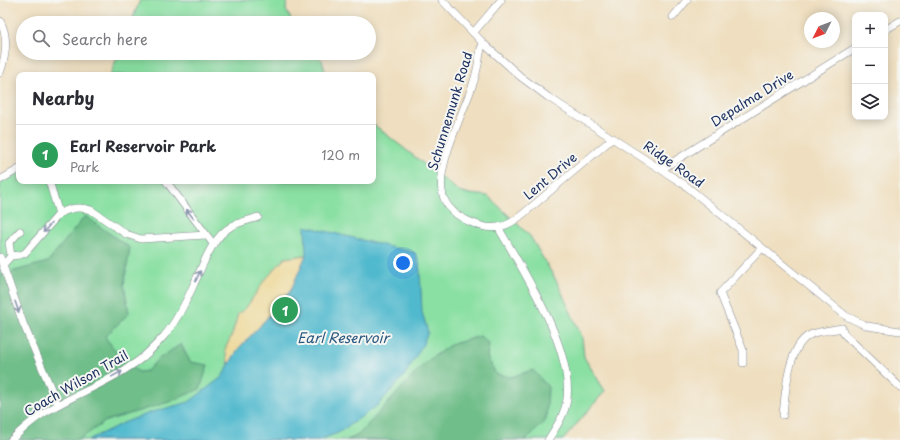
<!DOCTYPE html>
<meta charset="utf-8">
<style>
body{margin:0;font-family:"Playpen Sans",sans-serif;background:#f2f2f3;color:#2b2b33}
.controls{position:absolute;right:12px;top:12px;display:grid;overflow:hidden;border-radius:8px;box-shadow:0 2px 10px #0003}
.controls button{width:36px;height:36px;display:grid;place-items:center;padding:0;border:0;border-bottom:1px solid #e1e1e2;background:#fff;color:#2b2b33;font:20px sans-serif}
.compass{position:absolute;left:804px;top:12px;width:36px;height:36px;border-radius:50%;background:#fff;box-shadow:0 2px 10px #0003;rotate:228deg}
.you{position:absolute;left:403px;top:263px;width:14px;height:14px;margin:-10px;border:3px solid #fff;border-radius:50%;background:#1a73e8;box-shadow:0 0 0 6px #1a73e833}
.badge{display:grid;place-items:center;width:26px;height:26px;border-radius:50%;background:#7c3aed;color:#fff;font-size:13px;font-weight:700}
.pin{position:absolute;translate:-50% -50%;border:2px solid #fff;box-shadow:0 1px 4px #0006}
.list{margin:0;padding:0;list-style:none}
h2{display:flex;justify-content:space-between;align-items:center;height:52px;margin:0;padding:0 16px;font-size:17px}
h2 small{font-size:13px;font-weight:400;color:#7c7c81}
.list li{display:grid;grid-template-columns:26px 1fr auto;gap:12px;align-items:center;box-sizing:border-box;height:60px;padding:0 16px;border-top:1px solid #e1e1e2}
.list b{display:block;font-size:15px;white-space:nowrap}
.list p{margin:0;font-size:13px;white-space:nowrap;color:#7c7c81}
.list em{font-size:13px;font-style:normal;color:#7c7c81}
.icon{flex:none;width:22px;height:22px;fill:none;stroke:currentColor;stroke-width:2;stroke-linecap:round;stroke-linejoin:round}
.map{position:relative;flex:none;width:900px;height:440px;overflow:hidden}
.search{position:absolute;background:#fff;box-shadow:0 2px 10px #0003;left:16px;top:16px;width:360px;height:44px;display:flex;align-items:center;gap:10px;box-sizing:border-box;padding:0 14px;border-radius:22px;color:#7c7c81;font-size:15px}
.panel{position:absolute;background:#fff;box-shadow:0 2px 10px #0003;left:16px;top:72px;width:360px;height:112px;border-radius:8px}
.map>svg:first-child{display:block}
</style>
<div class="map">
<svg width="900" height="440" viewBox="0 0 900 440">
<rect width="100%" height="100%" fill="#f6f6f2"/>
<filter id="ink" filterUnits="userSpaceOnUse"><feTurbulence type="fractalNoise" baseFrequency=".025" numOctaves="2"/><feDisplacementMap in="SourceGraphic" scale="8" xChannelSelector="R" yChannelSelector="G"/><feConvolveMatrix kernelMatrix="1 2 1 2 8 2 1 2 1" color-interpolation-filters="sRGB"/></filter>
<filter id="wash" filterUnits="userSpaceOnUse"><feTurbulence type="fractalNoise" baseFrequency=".012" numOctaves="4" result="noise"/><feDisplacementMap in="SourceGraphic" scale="16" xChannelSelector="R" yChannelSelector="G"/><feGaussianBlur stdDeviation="0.9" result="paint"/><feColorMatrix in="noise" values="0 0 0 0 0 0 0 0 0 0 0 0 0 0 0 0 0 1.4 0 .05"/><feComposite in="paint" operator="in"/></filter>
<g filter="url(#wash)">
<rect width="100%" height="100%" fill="#efdfc0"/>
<!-- green -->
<path fill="#8ae0a3" stroke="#528880" d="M 140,0 L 287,0 L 286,10 L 293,23 L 131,23 Z
M 119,53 L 315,53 L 322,60 L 326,75 L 110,75 Z
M 373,124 L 461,193 L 488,196 L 530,236 L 557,282 L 582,337 L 584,357 L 605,391 L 563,440 L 0,440 L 0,179 L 19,167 L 19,181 L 373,181 Z"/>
<!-- forest -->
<path fill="#6fbe89" stroke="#457674" d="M 85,216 L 130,248 L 124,284 L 129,313 L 105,337 L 125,363 L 139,372 L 147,371 L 157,360 L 181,344 L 190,362 L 208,365 L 200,389 L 169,402 L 106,421 L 78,440 L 0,440 L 0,275 L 48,262 Z
M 480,336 L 489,344 L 487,357 L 496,374 L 511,377 L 533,370 L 548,387 L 546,420 L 526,440 L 347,440 L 358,435 L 426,362 L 450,345 Z"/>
<!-- sand -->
<path fill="#eeda9e" stroke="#84847e" d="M 306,255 L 291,290 L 260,326 L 238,349 L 229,365 L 225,349 L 232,335 L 238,314 L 246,308 L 264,281 L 285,258 Z"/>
<!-- water -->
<path fill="#51b9ce" stroke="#367496" d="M 305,226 L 415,253 L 420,270 L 422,312 L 428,332 L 422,346 L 404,376 L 378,405 L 338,433 L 319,440 L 88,440 L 123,423 L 152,412 L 189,402 L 222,377 L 238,349 L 260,326 L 291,290 L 306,255 Z"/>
</g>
<g filter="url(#ink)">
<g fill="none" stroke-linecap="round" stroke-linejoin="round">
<defs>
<path id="minor" d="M 442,0 L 484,44 L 521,77 L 548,97 L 685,185 L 846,316 L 867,326 L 900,331
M 673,17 L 687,0
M 0,21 C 9,37 6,56 0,73
M 885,30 L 900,21
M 474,32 L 501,0
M 484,44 L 481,48 C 479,60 477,73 473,84 C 464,111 437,164 442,191 C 444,205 454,214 466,220 C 477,225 486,229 498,227 C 523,271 573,347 567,399 C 565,415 556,427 548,440
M 662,169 L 855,48
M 0,180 L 19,169
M 166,181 L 214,245
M 59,214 C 70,208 79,206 91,210 L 126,234 L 141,239 L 206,235
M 498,227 C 507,226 516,220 523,214 L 613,138
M 11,256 L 20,255 L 25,253 L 59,214 L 49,181
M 0,257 L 23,323 L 58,405
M 3,265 L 11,256 L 9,243 L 20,231
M 842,328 L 844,334 L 900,387
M 743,363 L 743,350 L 720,293 L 762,248
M 783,415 C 785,394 788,348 808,336 C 815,331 833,330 842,328
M 11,440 C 21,431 30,422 41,415 C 70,396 104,385 132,365 C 144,358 154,347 164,336 C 177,321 186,302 194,284 C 203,265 212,237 232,226 C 240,222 250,220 258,217"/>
</defs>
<!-- minor casing -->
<use href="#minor" stroke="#85878f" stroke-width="8"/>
<!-- minor -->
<use href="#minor" stroke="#fff" stroke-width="7"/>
</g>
<!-- one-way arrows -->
<defs><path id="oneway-shaft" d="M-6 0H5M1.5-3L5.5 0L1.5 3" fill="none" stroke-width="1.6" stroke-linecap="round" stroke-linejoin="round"/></defs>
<g stroke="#8d97ae">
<use href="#oneway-shaft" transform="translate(190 214) rotate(-128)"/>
<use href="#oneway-shaft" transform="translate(47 228) rotate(131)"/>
<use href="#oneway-shaft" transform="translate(198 276) rotate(-66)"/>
<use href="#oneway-shaft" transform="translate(17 307) rotate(71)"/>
<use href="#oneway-shaft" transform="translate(117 374) rotate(-28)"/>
</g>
</g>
<g text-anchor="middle" stroke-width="4" stroke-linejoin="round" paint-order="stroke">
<!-- street labels -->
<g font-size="13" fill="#1b2f5e" stroke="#f6f6f2">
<text transform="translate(752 98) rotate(-32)" y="5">Depalma Drive</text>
<text transform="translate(450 111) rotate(-73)" y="5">Schunnemunk Road</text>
<text transform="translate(674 164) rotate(35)" y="5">Ridge Road</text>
<text transform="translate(550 176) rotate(-40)" y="5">Lent Drive</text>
<text transform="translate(76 383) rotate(-30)" y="5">Coach Wilson Trail</text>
</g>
<!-- water labels -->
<g font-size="14" font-style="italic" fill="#2b5880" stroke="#f6f6f2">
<text x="343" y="343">Earl Reservoir</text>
</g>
</g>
</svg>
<div class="controls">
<button>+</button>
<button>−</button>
<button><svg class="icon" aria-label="layers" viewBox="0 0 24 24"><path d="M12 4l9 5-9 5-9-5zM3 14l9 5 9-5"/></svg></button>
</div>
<svg class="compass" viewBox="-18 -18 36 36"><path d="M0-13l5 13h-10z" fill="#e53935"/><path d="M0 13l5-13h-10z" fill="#7c7c81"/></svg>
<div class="you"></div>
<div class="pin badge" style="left:285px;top:310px;background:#2e9e5b">1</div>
<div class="search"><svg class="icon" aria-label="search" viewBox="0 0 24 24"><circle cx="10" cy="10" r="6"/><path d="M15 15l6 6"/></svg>Search here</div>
<section class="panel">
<h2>Nearby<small></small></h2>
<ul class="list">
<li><span class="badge" style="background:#2e9e5b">1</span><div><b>Earl Reservoir Park</b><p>Park</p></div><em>120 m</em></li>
</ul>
</section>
</div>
